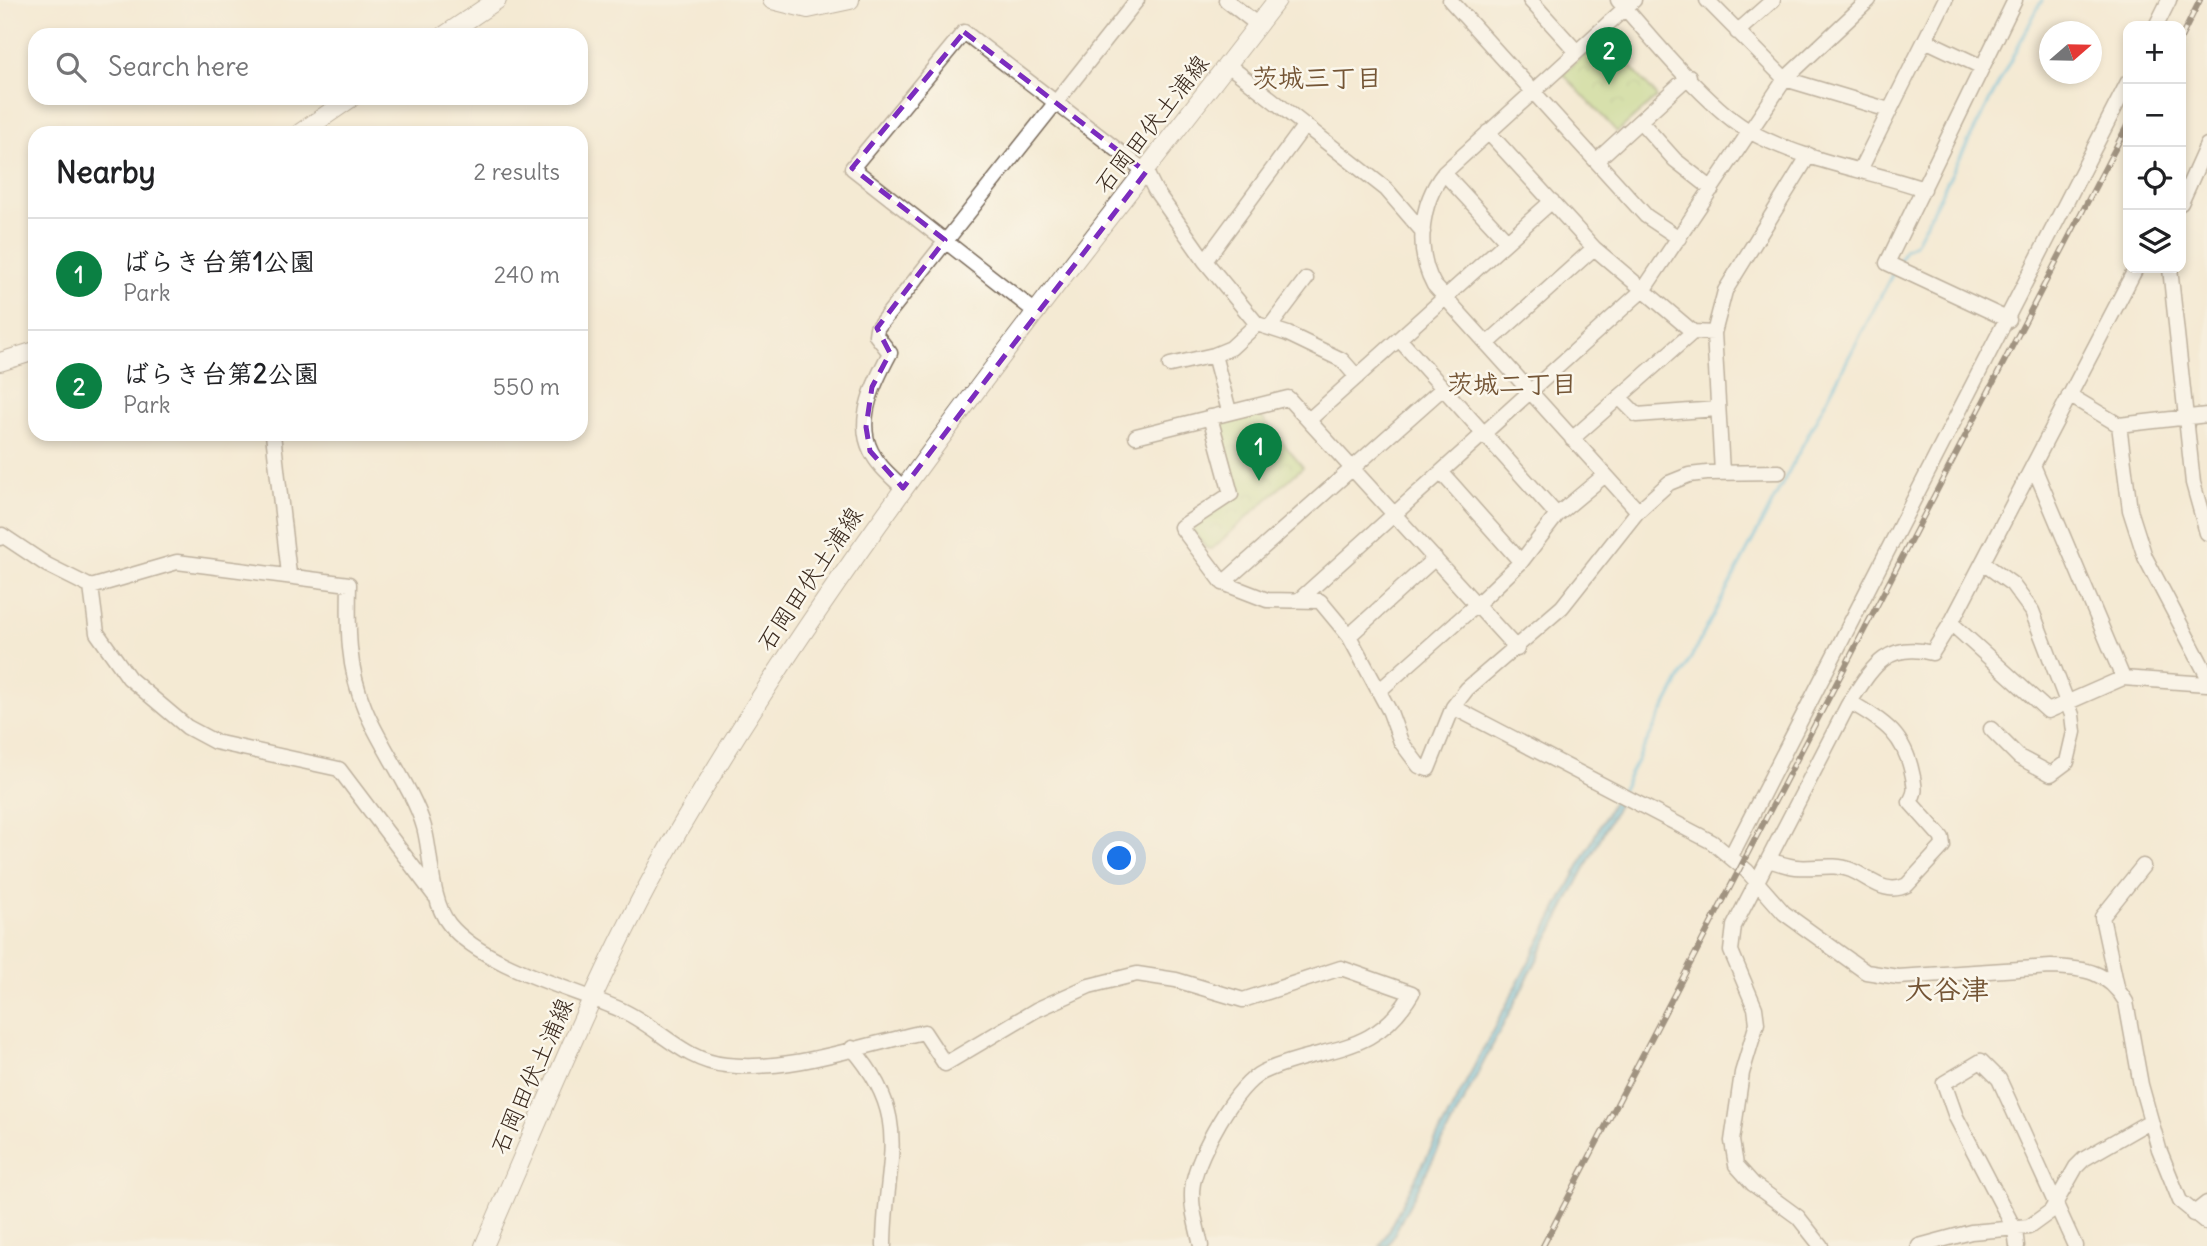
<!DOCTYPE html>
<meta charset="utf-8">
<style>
body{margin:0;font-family:Delius,"Klee One",sans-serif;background:#f6f6f6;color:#202124}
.controls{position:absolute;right:21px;top:21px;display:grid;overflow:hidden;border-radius:14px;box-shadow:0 4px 10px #0003}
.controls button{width:63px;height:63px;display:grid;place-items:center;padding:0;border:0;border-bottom:2px solid #e0e0e0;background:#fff;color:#202124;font:35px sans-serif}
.compass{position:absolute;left:2039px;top:21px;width:63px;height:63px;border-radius:50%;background:#fff;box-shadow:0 4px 10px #0003;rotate:70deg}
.you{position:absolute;left:1120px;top:859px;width:24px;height:24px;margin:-18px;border:5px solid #fff;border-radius:50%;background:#1a73e8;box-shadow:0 0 0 10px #1a73e833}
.badge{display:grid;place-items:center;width:46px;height:46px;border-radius:50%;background:#0b8043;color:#fff;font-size:23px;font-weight:700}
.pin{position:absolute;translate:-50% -58px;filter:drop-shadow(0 2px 4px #0008)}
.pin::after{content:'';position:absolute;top:37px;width:24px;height:21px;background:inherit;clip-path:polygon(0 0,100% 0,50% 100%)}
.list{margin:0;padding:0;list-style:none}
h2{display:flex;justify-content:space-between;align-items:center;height:91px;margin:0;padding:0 28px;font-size:30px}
h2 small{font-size:23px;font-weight:400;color:#757577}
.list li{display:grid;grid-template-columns:46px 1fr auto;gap:21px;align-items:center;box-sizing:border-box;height:112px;padding:0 28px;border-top:2px solid #e0e0e0}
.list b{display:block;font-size:26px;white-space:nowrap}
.list p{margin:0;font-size:23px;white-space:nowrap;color:#757577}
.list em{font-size:23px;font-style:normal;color:#757577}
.icon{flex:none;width:38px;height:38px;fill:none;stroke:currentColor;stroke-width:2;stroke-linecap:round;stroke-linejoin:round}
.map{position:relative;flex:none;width:2207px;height:1246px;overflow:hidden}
.search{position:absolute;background:#fff;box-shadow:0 4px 10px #0003;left:28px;top:28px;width:560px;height:77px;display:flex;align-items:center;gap:18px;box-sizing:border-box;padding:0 24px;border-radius:21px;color:#757577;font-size:26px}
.panel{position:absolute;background:#fff;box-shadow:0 4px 10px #0003;left:28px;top:126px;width:560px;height:315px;border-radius:21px}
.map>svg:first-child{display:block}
</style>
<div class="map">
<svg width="2207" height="1246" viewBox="0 0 2207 1246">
<defs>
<pattern id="park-crowns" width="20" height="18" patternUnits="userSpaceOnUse" patternTransform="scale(1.75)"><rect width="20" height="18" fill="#b3d57d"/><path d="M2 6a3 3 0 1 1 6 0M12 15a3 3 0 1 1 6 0" fill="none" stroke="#9bb76c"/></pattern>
<pattern id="water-ripples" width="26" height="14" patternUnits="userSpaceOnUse" patternTransform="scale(1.75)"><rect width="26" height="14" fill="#5db7da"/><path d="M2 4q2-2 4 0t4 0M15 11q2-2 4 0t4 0" fill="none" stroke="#4e95b0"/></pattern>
</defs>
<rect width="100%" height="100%" fill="#fbf7ec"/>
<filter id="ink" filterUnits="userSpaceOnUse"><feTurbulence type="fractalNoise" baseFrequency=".0143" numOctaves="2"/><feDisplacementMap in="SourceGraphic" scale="14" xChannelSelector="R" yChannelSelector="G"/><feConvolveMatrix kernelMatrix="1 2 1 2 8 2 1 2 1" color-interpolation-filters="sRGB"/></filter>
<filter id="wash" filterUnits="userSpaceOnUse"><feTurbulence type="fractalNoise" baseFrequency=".00686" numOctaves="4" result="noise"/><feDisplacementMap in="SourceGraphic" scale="28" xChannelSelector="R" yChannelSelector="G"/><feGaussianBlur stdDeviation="1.57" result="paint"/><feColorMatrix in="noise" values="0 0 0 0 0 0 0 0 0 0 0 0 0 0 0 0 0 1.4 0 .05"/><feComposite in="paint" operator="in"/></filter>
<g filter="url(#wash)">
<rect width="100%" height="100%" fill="#f4ead3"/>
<!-- park -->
<path fill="url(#park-crowns)" stroke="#77804e" stroke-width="2" d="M 1604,37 L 1656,95 L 1656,98 L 1617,132 L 1563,74 Z
M 1254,412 L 1259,414 L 1303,467 L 1212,549 L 1206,548 L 1192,530 L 1193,525 L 1236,496 L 1217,425 L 1220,421 Z"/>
<!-- water -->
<path fill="url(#water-ripples)" stroke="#4c707c" stroke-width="2" d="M 1616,795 L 1622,797 L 1388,1246 L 1380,1246 Z"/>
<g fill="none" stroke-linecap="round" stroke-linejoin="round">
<!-- stream -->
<path stroke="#5db7da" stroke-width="3.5" d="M 1898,264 L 1905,249 L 1915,244 L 2042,0
M 1621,791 L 1894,271"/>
</g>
</g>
<g filter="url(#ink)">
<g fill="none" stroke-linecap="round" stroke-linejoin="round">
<defs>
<path id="minor" d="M 1226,0 L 1258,25
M 1450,0 L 1646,216 L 1679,238
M 1530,0 L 1577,52
M 1618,0 C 1651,37 1710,110 1751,132 C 1803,161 1868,170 1924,189
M 1634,0 L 1444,173 C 1420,203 1415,251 1434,285 L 1638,511
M 1707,0 L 1785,79 L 1889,110
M 2156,26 L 2169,0
M 1737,32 L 1773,0
M 1925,40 L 1982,67
M 1228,65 L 1386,189 L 1423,232
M 1640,121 L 1675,160 L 1712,189
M 1488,132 L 1594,248 L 1693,332 L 1714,333
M 1596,161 L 1689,76
M 1860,170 L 1945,0
M 1444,173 L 1507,241
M 2181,203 L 2207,145
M 1205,261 L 1305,125
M 2170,268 L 2193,483 L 2207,533
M 1037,313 L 852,168 L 964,32 L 1146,172 L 1155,190 L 1205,261 L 1257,324 L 1288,334 L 1342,360 L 1357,377
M 2009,320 L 1887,263 L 2015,0
M 1269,328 L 1306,279
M 1399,339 L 1557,515
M 1487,344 L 1594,248
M 1170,365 L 1214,355
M 2069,395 L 2119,425 L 2207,415
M 1619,397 L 1637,415 L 1717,409
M 1229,411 L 1214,355 L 1231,348 L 1257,324
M 1210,417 L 1231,494 L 1181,527 L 1223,583 L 1267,600 L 1320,601 L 1349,636 L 1390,712 L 1401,742 L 1419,766 L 1428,769 L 1453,707 L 1467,689 L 1562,607 L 1638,511 L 1669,483 L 1689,475 L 1707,473 L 1779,472
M 1310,419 L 1552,201
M 2119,425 L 2130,510 L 2145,557 L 2207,675
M 273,434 L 289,574
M 1136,436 L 1288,398 L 1517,649
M 1572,439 L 1693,332
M 2033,465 L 2123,678
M 1441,472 L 1521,562
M 1722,472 L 1714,333 L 1725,291 L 1809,155
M 903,488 C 892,477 878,466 871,451 C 855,419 875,381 890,353 L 876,335 L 877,328 L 1137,0
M 0,538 L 2,535 L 47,565 L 91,587 L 177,562 L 349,584 C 348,627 347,667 365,709 C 380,746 413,789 424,827 C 432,856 430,900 449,924 C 483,966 571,988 619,1009 C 657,1025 683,1061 726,1065 C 791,1072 860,1046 924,1032 L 945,1064 L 1036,1010 L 1089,986 L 1137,974 L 1176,980 L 1243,1000 L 1341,968 L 1412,993 C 1373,1059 1323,1044 1263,1072 C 1235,1086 1199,1153 1193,1183 C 1189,1205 1197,1225 1201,1246
M 1983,563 L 2012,584 L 2032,611 L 2072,715 L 2074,732 L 2067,762 L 2051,774 L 2019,757 L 1991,729
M 1223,583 L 1443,388
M 91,587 L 97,633 L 129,678 L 187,727 L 215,742 L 339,769 L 435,896
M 1298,601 L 1644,289 L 1785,79 L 1869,0
M 1951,623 L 2048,711 L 2123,678 L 2207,684
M 1349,636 L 1435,558
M 1379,691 L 1477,604 L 1521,562 L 1557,515 L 1605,475
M 1453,707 L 1712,842 L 1747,871 L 1784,913 L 1866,972 L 1898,977 L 2051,967 C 2084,968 2108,971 2126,1002 L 2141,1085 L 2159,1149 L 2180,1201 L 2207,1223
M 1731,856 L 2128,82
M 1769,860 C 1778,863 1787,866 1796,867 C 1814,869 1834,863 1851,870 C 1870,878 1885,896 1907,885 L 1943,846 L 1942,838 L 1910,802 C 1916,791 1915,789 1913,777 C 1905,735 1886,723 1850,702
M 2117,987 L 2102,917 L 2143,866
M 852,1048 C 915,1120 884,1163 884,1246
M 2193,1214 L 2207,1203
M 1821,1246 L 1798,1217 L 1753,1184 L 1736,1165 L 1732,1141 L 1742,1073 L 1757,1023 L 1755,1008 L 1731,951 L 1734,926 L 1848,705 C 1871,670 1884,641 1932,653 L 1951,623 L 2136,268
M 1919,1246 L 1971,1232 L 2029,1227 L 2051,1211 L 2076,1167 L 2084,1159 L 2150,1121
M 2017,1246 L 2015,1230 L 1956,1117 L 1944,1083 L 1981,1061 L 1999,1079 L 2075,1246"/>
<path id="major" d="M 772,0 L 808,9 L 850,0
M 445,35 L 497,0
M 300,133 L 351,98
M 0,362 L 35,351
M 484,1246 C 546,1105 602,961 680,828 C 852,534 1070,270 1277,0"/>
</defs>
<!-- minor casing -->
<use href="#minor" stroke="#7c6d5d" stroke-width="17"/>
<!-- major casing -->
<use href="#major" stroke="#7c6d5d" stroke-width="20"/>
<!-- minor -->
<use href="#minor" stroke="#fff" stroke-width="14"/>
<!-- major -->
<use href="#major" stroke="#fff" stroke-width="18"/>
<defs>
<path id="rail" d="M 2181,38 L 2200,0
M 1543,1246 L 2128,124"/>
</defs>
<!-- rail casing -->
<use href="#rail" stroke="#3b2a1e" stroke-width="6"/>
<!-- rail -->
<use href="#rail" stroke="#fbf7ec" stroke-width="3.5" stroke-dasharray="10" stroke-linecap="butt"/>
</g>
</g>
<!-- marked area -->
<path d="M0 0H2207V1246H0ZM 964,32 L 1146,172 L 903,488 L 870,451 L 866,427 L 872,387 L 890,353 L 877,328 L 945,240 L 852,168 Z" fill="#f4ead3" fill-opacity=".55" fill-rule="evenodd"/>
<path fill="none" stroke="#7b2cbf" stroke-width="5" stroke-dasharray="14 9" stroke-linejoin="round" d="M 964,32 L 1146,172 L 903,488 L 870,451 L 866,427 L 872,387 L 890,353 L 877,328 L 945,240 L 852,168 Z"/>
<g text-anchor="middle" stroke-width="5" stroke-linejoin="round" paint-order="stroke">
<!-- street labels -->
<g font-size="24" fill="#3b2a1e" stroke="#fbf7ec">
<text transform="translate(1152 124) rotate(-52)" y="8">石岡田伏土浦線</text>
<text transform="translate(810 579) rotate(-56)" y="8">石岡田伏土浦線</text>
<text transform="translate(532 1076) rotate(-66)" y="8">石岡田伏土浦線</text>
</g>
<!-- neighbourhood labels -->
<g font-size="26" font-weight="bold" fill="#745535" stroke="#fbf7ec">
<text x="1317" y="87">茨城三丁目</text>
<text x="1512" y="393">茨城二丁目</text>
</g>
<!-- quarter labels -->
<g font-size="28" font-weight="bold" fill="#745535" stroke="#fbf7ec">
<text x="1947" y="999">大谷津</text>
</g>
</g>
</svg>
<div class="controls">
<button>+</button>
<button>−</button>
<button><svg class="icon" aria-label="locate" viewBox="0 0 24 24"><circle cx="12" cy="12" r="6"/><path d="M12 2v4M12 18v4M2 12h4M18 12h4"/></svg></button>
<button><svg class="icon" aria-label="layers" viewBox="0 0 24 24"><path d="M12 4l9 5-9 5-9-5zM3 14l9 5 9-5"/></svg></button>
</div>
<svg class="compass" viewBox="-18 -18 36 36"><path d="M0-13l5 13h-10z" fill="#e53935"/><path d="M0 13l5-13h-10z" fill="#757577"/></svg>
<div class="you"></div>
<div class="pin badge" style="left:1259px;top:481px">1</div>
<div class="pin badge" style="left:1609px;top:85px">2</div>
<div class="search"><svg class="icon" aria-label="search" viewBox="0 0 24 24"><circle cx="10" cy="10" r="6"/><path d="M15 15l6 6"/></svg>Search here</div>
<section class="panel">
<h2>Nearby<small>2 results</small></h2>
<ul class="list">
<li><span class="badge">1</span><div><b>ばらき台第1公園</b><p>Park</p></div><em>240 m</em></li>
<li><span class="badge">2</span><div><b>ばらき台第2公園</b><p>Park</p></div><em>550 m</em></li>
</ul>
</section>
</div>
